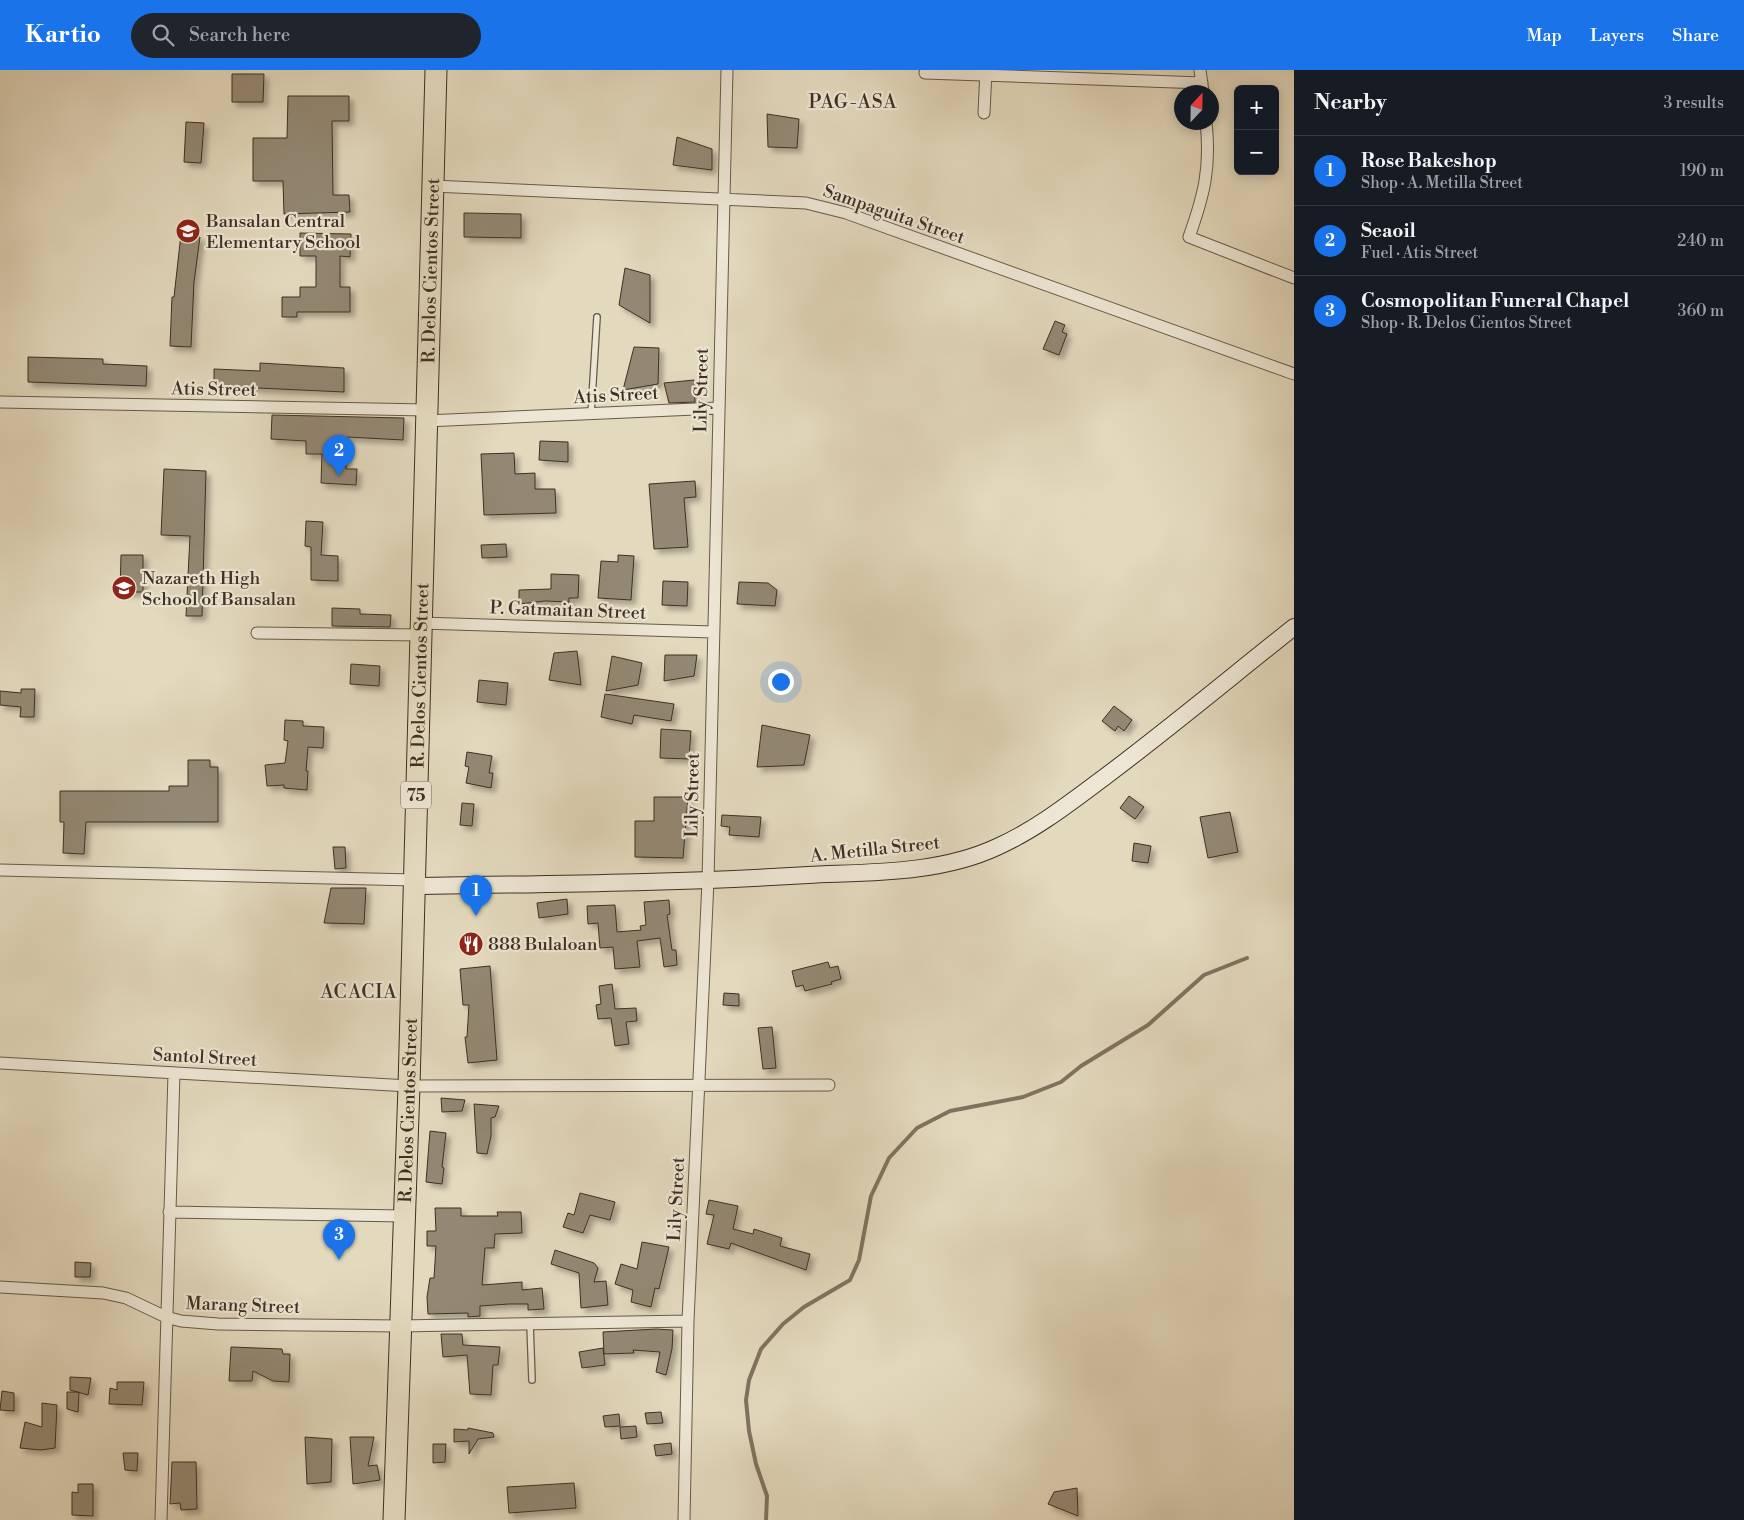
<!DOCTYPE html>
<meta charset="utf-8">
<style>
body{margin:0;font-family:"Libre Bodoni",serif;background:#20242c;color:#f1f3f6}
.controls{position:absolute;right:15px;top:15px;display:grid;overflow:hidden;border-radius:8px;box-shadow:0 2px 12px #0003}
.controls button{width:45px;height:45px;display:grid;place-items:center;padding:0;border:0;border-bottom:1px solid #363941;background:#171b24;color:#f1f3f6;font:25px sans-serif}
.compass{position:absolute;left:1174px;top:15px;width:45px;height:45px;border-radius:50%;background:#171b24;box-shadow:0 2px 12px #0003;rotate:22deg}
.you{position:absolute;left:780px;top:611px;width:18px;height:18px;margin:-12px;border:4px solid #fff;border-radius:50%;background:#1a73e8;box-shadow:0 0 0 8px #1a73e833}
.badge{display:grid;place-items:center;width:32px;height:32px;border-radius:50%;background:#1a73e8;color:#fff;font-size:16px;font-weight:700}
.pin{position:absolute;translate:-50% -41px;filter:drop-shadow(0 1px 2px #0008)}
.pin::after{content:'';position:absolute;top:26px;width:18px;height:15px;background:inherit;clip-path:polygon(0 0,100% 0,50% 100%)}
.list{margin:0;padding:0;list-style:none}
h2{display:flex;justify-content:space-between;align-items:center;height:65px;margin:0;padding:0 20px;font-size:21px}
h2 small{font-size:16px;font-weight:400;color:#9ea1a6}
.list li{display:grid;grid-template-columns:32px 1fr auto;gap:15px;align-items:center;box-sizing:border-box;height:70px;padding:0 20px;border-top:1px solid #363941}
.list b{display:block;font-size:19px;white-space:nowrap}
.list p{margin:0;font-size:16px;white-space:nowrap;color:#9ea1a6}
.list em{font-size:16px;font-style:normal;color:#9ea1a6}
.icon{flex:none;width:28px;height:28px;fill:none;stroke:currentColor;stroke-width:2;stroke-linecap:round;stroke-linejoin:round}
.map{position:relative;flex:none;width:1294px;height:1450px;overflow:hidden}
header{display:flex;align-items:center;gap:30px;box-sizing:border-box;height:70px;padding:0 25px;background:#1a73e8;color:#fff}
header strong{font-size:24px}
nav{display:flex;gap:28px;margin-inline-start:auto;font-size:18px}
.search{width:350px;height:45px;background:#20242c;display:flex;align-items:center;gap:12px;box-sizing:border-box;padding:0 18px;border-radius:28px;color:#9ea1a6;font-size:19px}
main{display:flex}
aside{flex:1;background:#171b24}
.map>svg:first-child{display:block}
</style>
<header>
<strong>Kartio</strong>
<div class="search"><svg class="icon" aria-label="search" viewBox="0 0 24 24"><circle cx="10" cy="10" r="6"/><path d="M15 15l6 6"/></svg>Search here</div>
<nav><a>Map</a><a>Layers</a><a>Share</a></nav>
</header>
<main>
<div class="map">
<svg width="1294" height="1450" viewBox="0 0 1294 1450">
<defs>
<filter id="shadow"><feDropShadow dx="4.5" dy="4.5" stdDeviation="2.5" flood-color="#0004"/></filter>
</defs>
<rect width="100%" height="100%" fill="#e3d9bd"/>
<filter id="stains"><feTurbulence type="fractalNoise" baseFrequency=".004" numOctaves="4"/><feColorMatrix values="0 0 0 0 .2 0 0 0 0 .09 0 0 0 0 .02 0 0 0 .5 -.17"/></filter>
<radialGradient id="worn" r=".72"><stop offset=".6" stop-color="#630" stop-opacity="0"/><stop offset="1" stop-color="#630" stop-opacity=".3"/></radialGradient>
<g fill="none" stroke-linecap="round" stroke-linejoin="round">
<!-- stream -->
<path stroke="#7f735f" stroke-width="4" d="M 766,1450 L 767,1426 L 756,1394 L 749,1361 L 746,1330 L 749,1310 L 761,1279 L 783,1254 L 804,1237 L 850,1210 L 859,1190 L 871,1126 L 889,1088 L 917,1058 L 950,1041 L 1023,1027 L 1061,1012 L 1081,996 L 1148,955 L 1204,905 L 1247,888"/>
</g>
<!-- building -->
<path fill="#938873" stroke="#3d3022" filter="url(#shadow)" d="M 232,4 L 264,4 L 263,32 L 232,32 Z
M 288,26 L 349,26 L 349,51 L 332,51 L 333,125 L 349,125 L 350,142 L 284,144 L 283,111 L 253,111 L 253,68 L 287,68 Z
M 767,44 L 799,49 L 797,78 L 768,77 Z
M 186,52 L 204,53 L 201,93 L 184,92 Z
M 677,67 L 712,79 L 712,100 L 673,95 Z
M 464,143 L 521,144 L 521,168 L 464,167 Z
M 300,163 L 351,164 L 350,187 L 340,186 L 340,217 L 350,217 L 350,242 L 297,242 L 297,247 L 282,247 L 282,227 L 300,227 L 300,217 L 316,217 L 316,186 L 300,186 Z
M 181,164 L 200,167 L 194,212 L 191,277 L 170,276 L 172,227 L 174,227 Z
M 625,198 L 650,205 L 650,253 L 619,235 Z
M 1055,251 L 1065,255 L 1062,262 L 1067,264 L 1059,285 L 1043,279 Z
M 634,277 L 659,278 L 658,314 L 623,320 Z
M 28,287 L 103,289 L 103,294 L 147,296 L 146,316 L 28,312 Z
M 260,293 L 344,298 L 344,322 L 214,316 L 214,299 L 260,301 Z
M 694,310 L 695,332 L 669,333 L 664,313 Z
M 272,345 L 404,348 L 403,370 L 348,367 L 346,399 L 357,399 L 356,415 L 321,413 L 322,384 L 306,384 L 306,371 L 271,369 Z
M 540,371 L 568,372 L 568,392 L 539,390 Z
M 514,383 L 515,404 L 535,403 L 535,419 L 555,419 L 556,443 L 484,445 L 481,384 Z
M 164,399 L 206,401 L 202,546 L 186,546 L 190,466 L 161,465 Z
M 695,411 L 696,427 L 684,428 L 688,477 L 654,479 L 649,414 Z
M 306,451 L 323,452 L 321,485 L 338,486 L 338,511 L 311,510 L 311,477 L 305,476 Z
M 506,474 L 507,487 L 482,488 L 481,475 Z
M 121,485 L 143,485 L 143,522 L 120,522 Z
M 618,485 L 634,486 L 631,530 L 598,528 L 601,491 L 618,492 Z
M 551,504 L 579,505 L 578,528 L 569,528 L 569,532 L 545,531 L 519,534 L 519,520 L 551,519 Z
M 663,511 L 688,512 L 687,536 L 662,535 Z
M 739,512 L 768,513 L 777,520 L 775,536 L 737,534 Z
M 332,538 L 360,539 L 360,544 L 391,545 L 390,557 L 332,556 Z
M 577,581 L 581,615 L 549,610 L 554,583 Z
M 665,585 L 697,585 L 694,606 L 664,611 Z
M 612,586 L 642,593 L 638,615 L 606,621 Z
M 351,594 L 380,596 L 379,616 L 350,614 Z
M 479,610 L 508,613 L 506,635 L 477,632 Z
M 21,619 L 35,619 L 34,647 L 20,647 L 21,637 L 0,635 L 0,621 L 21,623 Z
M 605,624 L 674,634 L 671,651 L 634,645 L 632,654 L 601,647 Z
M 1114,636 L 1132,650 L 1124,661 L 1118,656 L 1115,661 L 1102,651 Z
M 285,650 L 303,651 L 303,656 L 324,657 L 323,678 L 308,677 L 306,701 L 308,701 L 307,720 L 284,718 L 284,715 L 267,716 L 265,695 L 285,693 L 288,671 L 284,670 Z
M 762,655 L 810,665 L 804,695 L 757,697 Z
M 661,659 L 691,661 L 689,689 L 660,688 Z
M 467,682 L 492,686 L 489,703 L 493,703 L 491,718 L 466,713 L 469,697 L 465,696 Z
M 188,690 L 210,690 L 210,697 L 218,697 L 218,752 L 86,752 L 84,784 L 63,783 L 64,752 L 60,752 L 60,721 L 169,721 L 169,716 L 188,716 Z
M 1129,726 L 1144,737 L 1135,749 L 1120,738 Z
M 654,727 L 688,727 L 683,788 L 635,787 L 635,751 L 654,751 Z
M 462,733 L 474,734 L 472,756 L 460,755 Z
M 1230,742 L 1238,782 L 1208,788 L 1200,747 Z
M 722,745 L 761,747 L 759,767 L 729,765 L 730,757 L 721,756 Z
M 1134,773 L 1151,776 L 1148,793 L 1132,791 Z
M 333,777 L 345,777 L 346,798 L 335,799 Z
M 331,818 L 366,818 L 364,854 L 324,853 Z
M 567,829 L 568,844 L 539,848 L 537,833 Z
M 669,830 L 670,844 L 667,845 L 672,880 L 676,880 L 677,895 L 664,897 L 660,868 L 637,871 L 640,897 L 615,899 L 613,877 L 600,878 L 598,853 L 588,854 L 587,836 L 615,835 L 617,862 L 641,860 L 640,856 L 646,855 L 644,832 Z
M 828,892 L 830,898 L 838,896 L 841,909 L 831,912 L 832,914 L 805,921 L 803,915 L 796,917 L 792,901 Z
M 490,896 L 497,990 L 468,993 L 465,967 L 467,967 L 469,935 L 463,935 L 460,899 Z
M 612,914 L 615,939 L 636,938 L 637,951 L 626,952 L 629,974 L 615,976 L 611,948 L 598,949 L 596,935 L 601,934 L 599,916 Z
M 724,923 L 739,924 L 739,936 L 723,935 Z
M 772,957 L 776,998 L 763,999 L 758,958 Z
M 441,1028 L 465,1030 L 462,1041 L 442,1042 Z
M 474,1034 L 499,1036 L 495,1047 L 491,1048 L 491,1066 L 487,1084 L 477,1083 Z
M 430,1061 L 446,1063 L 442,1097 L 444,1098 L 442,1114 L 426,1112 Z
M 580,1123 L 615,1132 L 610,1150 L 590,1145 L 583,1163 L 563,1157 L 568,1143 L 574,1145 Z
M 709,1130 L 738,1136 L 733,1159 L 753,1164 L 754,1159 L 782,1168 L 780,1176 L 810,1184 L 806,1200 L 731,1173 L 729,1179 L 707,1174 L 714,1145 L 706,1144 Z
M 435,1138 L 461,1138 L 461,1146 L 498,1146 L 497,1142 L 521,1142 L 522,1163 L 495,1164 L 494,1178 L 485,1178 L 482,1215 L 522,1212 L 522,1220 L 542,1218 L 544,1239 L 528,1240 L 528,1234 L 509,1234 L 480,1236 L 480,1246 L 468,1247 L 468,1243 L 428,1244 L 427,1227 L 430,1208 L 434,1208 L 436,1176 L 427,1176 L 427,1161 L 436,1161 Z
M 642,1172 L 669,1177 L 659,1219 L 655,1218 L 651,1237 L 631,1232 L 633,1220 L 615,1214 L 621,1194 L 637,1199 Z
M 555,1180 L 594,1193 L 598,1198 L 594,1212 L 606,1211 L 608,1235 L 581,1238 L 579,1203 L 551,1194 Z
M 75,1192 L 91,1193 L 90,1207 L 75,1207 Z
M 656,1259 L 673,1260 L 672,1279 L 666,1305 L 656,1302 L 660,1282 L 633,1280 L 634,1283 L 604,1284 L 603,1262 Z
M 441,1264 L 462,1264 L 463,1275 L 500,1277 L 498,1295 L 493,1295 L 491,1325 L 470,1324 L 467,1285 L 443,1287 Z
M 231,1277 L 282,1279 L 283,1284 L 290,1284 L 289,1312 L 273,1311 L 253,1301 L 252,1311 L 229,1311 Z
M 603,1278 L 605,1295 L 582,1298 L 579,1282 Z
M 70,1307 L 91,1308 L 88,1325 L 70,1320 Z
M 117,1312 L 144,1312 L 142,1335 L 109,1334 L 110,1318 L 117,1320 Z
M 2,1321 L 14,1323 L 14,1341 L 0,1340 Z
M 67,1322 L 79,1322 L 78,1342 L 67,1339 Z
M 42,1333 L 57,1335 L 55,1378 L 41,1380 L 20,1378 L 25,1352 L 42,1357 Z
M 661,1342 L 663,1353 L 647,1354 L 645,1343 Z
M 619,1344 L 620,1356 L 605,1357 L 603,1346 Z
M 636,1356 L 637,1367 L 621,1369 L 620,1357 Z
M 468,1358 L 493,1363 L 494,1367 L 478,1369 L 469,1384 L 469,1371 L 454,1372 L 454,1359 L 468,1360 Z
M 305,1367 L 332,1369 L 331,1412 L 307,1414 Z
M 350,1367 L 374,1367 L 368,1396 L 377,1395 L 380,1410 L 353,1414 Z
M 671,1373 L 672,1384 L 656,1386 L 654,1375 Z
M 433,1374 L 446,1374 L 445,1392 L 433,1393 Z
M 123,1383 L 138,1383 L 137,1401 L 125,1400 Z
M 172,1392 L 196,1392 L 197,1439 L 181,1440 L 180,1433 L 170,1434 Z
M 574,1413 L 576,1438 L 509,1443 L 507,1417 Z
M 78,1414 L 93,1414 L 93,1446 L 72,1445 L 72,1422 L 78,1423 Z
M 1077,1418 L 1078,1446 L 1048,1434 L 1054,1422 Z"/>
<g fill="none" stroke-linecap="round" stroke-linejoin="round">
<defs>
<path id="lane" d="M 591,344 L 597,247
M 530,1254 L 532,1310"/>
<path id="street" d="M 1200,0 L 1203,22
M 925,3 L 1202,13
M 984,43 L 986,0
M 1206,52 C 1211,98 1204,125 1189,167 L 1294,208
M 433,116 L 806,133 L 846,143 L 1294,304
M 0,332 L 426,340
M 426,351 L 718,338
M 421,553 L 713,562
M 257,563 L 421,565
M 0,800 L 414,810
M 0,993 L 409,1016 L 829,1015
M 169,1142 L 404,1146
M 0,1217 L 103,1223 L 126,1228 L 166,1247 L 181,1251 L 218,1254 L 400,1256 L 688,1251
M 161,1450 L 174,1003
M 684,1450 L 688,1251 L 708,811 L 727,0"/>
<path id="secondary" d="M 414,816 C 545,814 677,813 808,805 C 870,802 939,804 997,777 C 1037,759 1071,732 1106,706 C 1170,658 1231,607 1294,557"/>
<g id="highway">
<path id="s1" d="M 394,1450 L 409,1016 L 436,0"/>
</g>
</defs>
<!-- lane casing -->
<use href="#lane" stroke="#665a49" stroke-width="8"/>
<!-- street casing -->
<use href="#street" stroke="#665a49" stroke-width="13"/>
<!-- secondary casing -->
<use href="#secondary" stroke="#3d3022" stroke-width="18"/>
<!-- highway casing -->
<use href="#highway" stroke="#3d3022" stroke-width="23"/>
<!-- lane -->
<use href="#lane" stroke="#ede6d4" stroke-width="5.5"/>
<!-- street -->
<use href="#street" stroke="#ede6d4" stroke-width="11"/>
<!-- secondary -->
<use href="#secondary" stroke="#ede6d4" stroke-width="16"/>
<!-- highway -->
<use href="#highway" stroke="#e3d9bd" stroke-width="21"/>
</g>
<!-- icons -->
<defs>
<symbol id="school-disc" viewBox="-11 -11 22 22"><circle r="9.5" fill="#8f2418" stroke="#ede6d4"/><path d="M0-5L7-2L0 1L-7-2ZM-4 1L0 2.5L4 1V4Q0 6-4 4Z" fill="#fff"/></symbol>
<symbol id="restaurant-disc" viewBox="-11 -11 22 22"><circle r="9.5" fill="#8f2418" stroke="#ede6d4"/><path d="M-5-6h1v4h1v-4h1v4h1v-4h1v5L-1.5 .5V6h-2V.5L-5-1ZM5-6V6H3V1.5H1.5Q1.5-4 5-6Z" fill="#fff"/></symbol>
</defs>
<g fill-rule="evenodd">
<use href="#school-disc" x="174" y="147" width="28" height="28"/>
<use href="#school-disc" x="110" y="504" width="28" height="28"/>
<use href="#restaurant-disc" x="457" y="860" width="28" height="28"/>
</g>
<g text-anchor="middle" stroke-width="4.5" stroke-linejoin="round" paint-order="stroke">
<!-- shield labels -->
<rect fill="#ede6d4" stroke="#726757" stroke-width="1" x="401" y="711.5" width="30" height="27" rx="4"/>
<g font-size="16" font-weight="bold" fill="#3d3022">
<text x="416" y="731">75</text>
</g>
<!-- street labels -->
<g font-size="18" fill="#3d3022" stroke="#ede6d4">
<text transform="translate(894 144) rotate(19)" y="6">Sampaguita Street</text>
<text dy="6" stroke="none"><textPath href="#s1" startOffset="1250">R. Delos Cientos Street</textPath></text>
<text transform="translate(214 319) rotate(1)" y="6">Atis Street</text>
<text transform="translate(701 320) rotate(-89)" y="6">Lily Street</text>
<text transform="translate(616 325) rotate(-3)" y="6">Atis Street</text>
<text transform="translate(568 540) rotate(2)" y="6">P. Gatmaitan Street</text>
<text dy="6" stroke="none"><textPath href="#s1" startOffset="845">R. Delos Cientos Street</textPath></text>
<text transform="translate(692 725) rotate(-89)" y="6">Lily Street</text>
<text transform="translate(875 779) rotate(-6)" y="6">A. Metilla Street</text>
<text transform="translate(205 987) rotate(3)" y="6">Santol Street</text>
<text dy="6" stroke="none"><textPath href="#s1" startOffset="410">R. Delos Cientos Street</textPath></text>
<text transform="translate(676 1129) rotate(-87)" y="6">Lily Street</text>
<text transform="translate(243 1235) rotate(2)" y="6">Marang Street</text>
</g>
<!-- poi labels -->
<g font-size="18" fill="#3d3022" stroke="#ede6d4" text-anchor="start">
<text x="206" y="157">Bansalan Central<tspan x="206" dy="21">Elementary School</tspan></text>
<text x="142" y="514">Nazareth High<tspan x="142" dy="21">School of Bansalan</tspan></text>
<text x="488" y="880">888 Bulaloan</text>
</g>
<!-- neighbourhood labels -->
<g font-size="19" letter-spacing="1" fill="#3d3022" stroke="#ede6d4">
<text x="853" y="38">PAG-ASA</text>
<text x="359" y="928">ACACIA</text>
</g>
</g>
<rect width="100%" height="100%" filter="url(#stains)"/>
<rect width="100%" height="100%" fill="url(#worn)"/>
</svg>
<div class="controls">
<button>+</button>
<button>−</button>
</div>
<svg class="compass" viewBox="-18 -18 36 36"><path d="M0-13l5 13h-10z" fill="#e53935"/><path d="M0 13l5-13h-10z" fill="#9ea1a6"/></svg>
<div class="you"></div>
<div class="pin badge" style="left:476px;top:846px">1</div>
<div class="pin badge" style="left:339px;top:406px">2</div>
<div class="pin badge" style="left:339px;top:1190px">3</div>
</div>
<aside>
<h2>Nearby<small>3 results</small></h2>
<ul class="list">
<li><span class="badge">1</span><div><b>Rose Bakeshop</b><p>Shop · A. Metilla Street</p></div><em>190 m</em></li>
<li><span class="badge">2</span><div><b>Seaoil</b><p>Fuel · Atis Street</p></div><em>240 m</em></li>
<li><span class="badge">3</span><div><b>Cosmopolitan Funeral Chapel</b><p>Shop · R. Delos Cientos Street</p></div><em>360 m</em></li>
</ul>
</aside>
</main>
